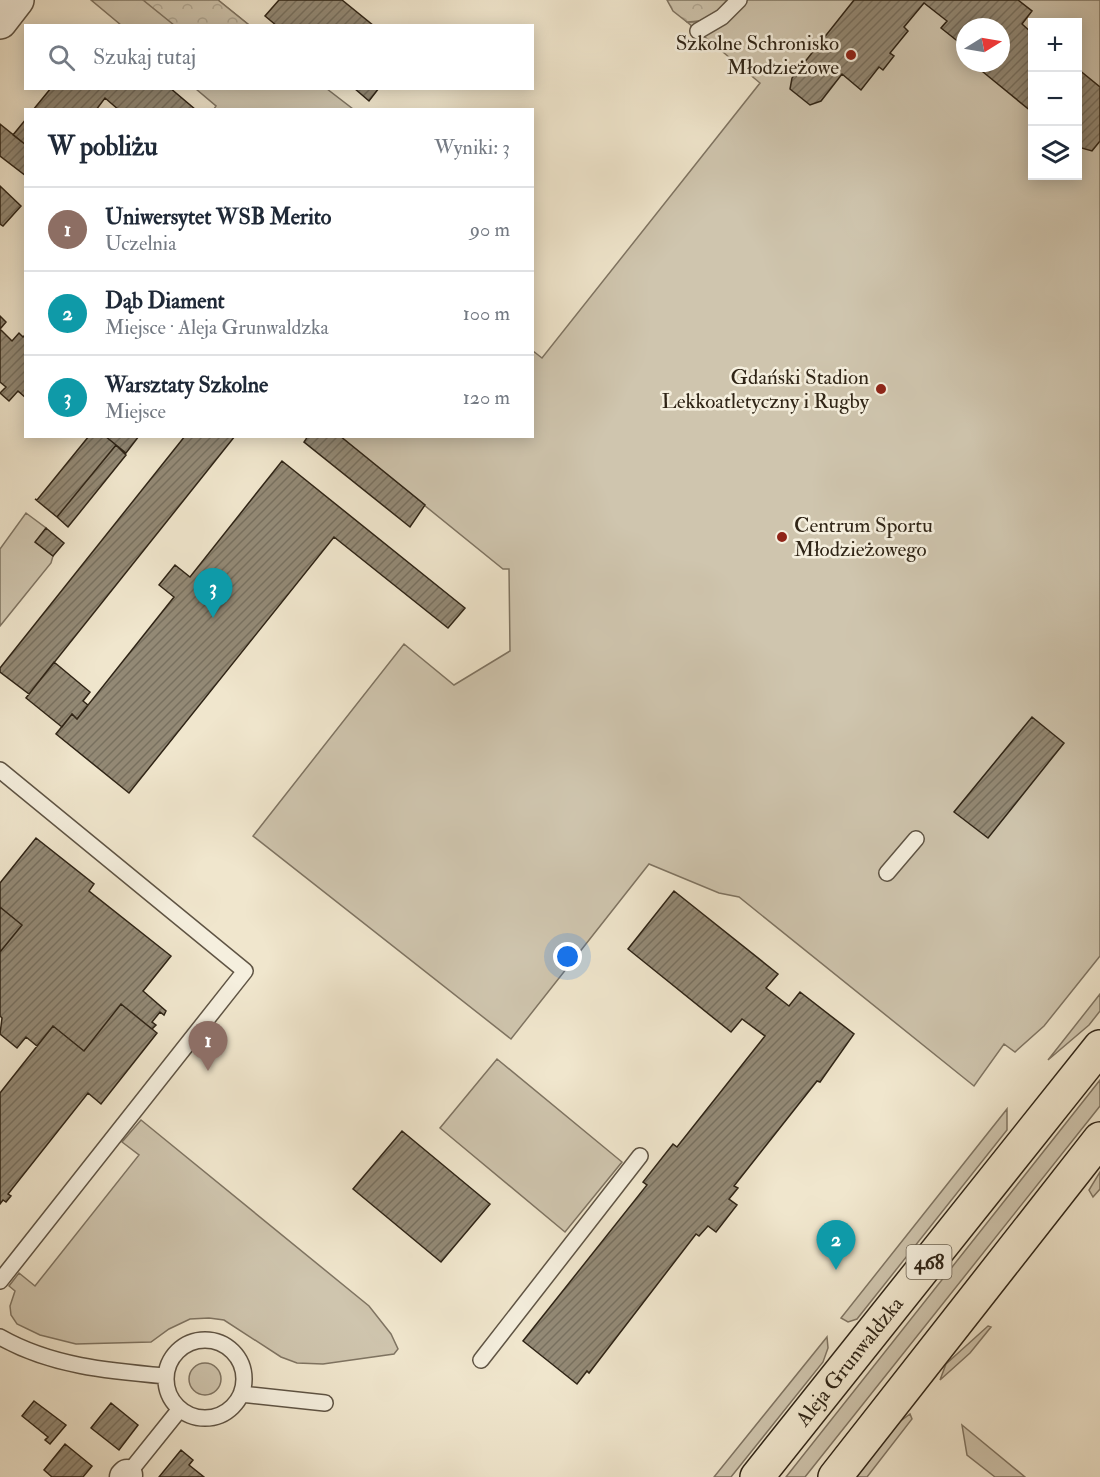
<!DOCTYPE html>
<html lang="pl">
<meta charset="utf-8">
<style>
body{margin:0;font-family:"IM FELL Double Pica",serif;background:#f6f6f7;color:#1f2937}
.controls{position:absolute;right:18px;top:18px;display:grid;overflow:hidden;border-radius:0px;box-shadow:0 3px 15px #0003}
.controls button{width:54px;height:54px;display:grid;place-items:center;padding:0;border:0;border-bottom:2px solid #e0e1e3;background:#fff;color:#1f2937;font:30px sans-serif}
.compass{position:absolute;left:956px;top:18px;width:54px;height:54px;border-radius:50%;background:#fff;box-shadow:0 3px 15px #0003;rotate:79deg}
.you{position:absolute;left:568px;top:957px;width:21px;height:21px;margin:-15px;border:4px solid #fff;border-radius:50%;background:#1a73e8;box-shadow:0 0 0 9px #1a73e833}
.badge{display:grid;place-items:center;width:39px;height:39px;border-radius:50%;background:#ea580c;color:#fff;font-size:20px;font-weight:700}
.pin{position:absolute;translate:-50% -50px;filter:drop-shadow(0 2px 3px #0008)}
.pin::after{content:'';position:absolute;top:32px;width:21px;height:18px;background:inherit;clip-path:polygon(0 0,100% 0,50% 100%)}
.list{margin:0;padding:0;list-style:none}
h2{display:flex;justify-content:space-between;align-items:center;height:78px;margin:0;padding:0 24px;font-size:26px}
h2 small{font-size:20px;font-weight:400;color:#747a83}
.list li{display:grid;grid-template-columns:39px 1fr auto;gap:18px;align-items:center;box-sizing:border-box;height:84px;padding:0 24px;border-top:2px solid #e0e1e3}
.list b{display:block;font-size:22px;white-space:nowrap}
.list p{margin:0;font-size:20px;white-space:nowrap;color:#747a83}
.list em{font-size:20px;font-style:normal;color:#747a83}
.icon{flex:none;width:33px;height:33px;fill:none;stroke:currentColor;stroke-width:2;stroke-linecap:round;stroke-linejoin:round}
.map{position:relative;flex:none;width:1100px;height:1477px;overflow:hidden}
.search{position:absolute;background:#fff;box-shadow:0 3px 15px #0003;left:24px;top:24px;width:510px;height:66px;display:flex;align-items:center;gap:15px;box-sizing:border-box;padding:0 21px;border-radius:0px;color:#747a83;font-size:22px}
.panel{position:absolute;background:#fff;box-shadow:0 3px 15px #0003;left:24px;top:108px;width:510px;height:330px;border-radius:0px}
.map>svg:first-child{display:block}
</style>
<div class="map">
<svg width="1100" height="1477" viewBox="0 0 1100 1477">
<defs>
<pattern id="forest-crowns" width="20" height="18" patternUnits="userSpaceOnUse" patternTransform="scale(1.5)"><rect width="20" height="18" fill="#cfc5ae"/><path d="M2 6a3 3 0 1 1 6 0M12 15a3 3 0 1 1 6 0" fill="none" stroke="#b2a995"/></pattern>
<pattern id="building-hatch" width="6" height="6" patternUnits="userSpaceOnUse" patternTransform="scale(1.5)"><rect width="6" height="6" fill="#938975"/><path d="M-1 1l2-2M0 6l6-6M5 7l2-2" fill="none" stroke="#78705f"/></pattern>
</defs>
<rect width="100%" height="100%" fill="#f0e6cd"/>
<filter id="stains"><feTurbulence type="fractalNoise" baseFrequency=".00333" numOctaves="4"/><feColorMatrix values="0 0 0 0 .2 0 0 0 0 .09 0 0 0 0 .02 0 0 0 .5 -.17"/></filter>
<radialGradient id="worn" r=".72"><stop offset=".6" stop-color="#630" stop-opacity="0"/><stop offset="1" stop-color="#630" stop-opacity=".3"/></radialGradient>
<!-- green -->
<path fill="#cfc5ae" stroke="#7f7462" stroke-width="1.5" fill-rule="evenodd" d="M 91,0 L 218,0 L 249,25 L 121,25 Z
M 727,0 L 1100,0 L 1100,956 L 1044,1026 L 1015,1052 L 1004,1044 L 974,1086 L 739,897 L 719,893 L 649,864 L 511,1039 L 253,836 L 404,644 L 454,685 L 510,651 L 509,569 L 503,569 L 340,437 L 532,436 L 533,351 L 542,358 L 760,83 L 687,22 C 707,22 715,16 727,0 ZM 1032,22 L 1078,22 L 1078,176 L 1032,176 ZM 965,27 L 1001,27 L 1001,63 L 965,63 Z
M 196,89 L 327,89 L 353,109 L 214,109 L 216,106 Z
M 26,513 L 46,528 L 36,542 L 53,556 L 51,563 L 0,626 L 0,549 Z
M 1100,994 L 1100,1011 L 1089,1025 L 1048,1060 Z
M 497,1059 L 622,1162 L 565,1232 L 440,1128 Z
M 1100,1080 L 1100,1106 L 805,1477 L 786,1477 Z
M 1007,1109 L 1007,1130 L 857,1319 L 848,1322 L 841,1318 Z
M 141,1120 L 369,1306 L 391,1334 L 398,1349 L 394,1354 L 323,1364 L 297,1363 L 281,1357 L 224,1320 L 209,1318 L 190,1319 L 169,1329 L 151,1342 L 76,1344 L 40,1335 L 17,1324 L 11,1315 L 10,1306 L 15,1291 L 9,1286 L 19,1273 L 35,1286 L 139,1155 L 122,1142 Z
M 1100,1172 L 1100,1189 L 1093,1197 L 1089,1190 Z
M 988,1326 L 991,1327 L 970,1353 L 940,1380 L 946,1364 Z
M 827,1337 L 828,1348 L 823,1362 L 731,1477 L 714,1477 Z
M189 1379a16 16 0 1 1 32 0a16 16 0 1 1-32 0Z
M 910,1414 L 912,1419 L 867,1477 L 856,1477 L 898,1423 Z
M 962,1425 L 1025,1477 L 995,1477 L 967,1455 Z"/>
<!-- forest -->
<path fill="url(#forest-crowns)" stroke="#7f7462" stroke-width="1.5" d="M 143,0 L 218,0 L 249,25 L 174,25 Z
M 667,0 L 727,0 C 715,16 707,22 687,22 L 673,11 Z"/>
<!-- building -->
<path fill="url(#building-hatch)" stroke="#2f2416" stroke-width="1.5" d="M 279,0 L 342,0 L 374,26 L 277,26 L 265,16 Z
M 854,0 L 1018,0 L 1032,11 L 1022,24 L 1032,33 L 1032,112 L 983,72 L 990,63 L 1001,63 L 1001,27 L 965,27 L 965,47 L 941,28 L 947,21 L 924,3 L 904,27 L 908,31 L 890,53 L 894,56 L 883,70 L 879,67 L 861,90 L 842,74 L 821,101 L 810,105 L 790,89 L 792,78 Z
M 1078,69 L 1100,87 L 1100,141 L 1092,151 L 1078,147 Z
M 51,88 L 170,88 L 196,110 L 119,110 L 105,98 L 96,110 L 33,110 Z
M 354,88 L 379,88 L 369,101 Z
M 26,119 L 26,145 L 13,135 Z
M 0,124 L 26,145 L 26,176 L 0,156 Z
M 0,186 L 21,206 L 3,226 L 0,224 Z
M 0,316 L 6,322 L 0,329 Z
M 0,329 L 12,341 L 19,333 L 23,337 L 26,334 L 26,398 L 18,391 L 9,401 L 0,393 L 6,387 L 0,382 Z
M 89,436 L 105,436 L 116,445 L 57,517 L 35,499 L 37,500 Z
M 105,436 L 139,436 L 126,453 Z
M 185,436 L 235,436 L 29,694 L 0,672 L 0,668 Z
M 308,436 L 340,436 L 425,505 L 410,527 L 304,442 Z
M 116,445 L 126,455 L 68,527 L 57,517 Z
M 282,461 L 465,608 L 448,628 L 334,537 L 129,793 L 56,734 L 72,714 L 77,719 L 174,597 L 159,585 L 175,565 L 190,577 Z
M 46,528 L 64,543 L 53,556 L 35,542 Z
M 54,662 L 90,692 L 83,701 L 88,705 L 77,719 L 72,714 L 62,727 L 26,698 Z
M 1032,717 L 1064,743 L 988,838 L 954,812 Z
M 36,838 L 94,884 L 89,891 L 171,956 L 143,991 L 166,1011 L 164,1015 L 160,1012 L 152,1022 L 156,1025 L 152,1029 L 121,1004 L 84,1051 L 53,1026 L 37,1046 L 26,1037 L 17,1048 L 0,1034 L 2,1018 L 0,1016 L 0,952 L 22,925 L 0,907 L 0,883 Z
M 674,891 L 778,974 L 766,988 L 789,1006 L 800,992 L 854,1034 L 820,1082 L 817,1081 L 734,1186 L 738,1188 L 729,1199 L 737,1205 L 716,1232 L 708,1226 L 699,1236 L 696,1234 L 589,1373 L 587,1371 L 577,1384 L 523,1341 L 647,1185 L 643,1182 L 673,1144 L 677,1147 L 765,1036 L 742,1019 L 731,1032 L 628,949 Z
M 0,907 L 22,925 L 0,952 Z
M 121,1004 L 157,1033 L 101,1104 L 88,1093 L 8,1194 L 11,1196 L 6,1202 L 3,1200 L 0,1204 L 0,1093 L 53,1026 L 84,1051 Z
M 402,1131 L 490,1204 L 441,1262 L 353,1189 Z
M 34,1401 L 66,1425 L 50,1444 L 45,1440 L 48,1437 L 22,1416 Z
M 111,1403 L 138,1425 L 119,1450 L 91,1428 Z
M 65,1444 L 92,1466 L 83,1477 L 52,1477 L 44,1470 Z
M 181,1450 L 193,1460 L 189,1465 L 204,1477 L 159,1477 Z"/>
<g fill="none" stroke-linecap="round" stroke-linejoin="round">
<defs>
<path id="service" d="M 698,31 L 722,17 L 739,0
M 0,770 L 245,971 L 0,1281
M 887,873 L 916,839
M 0,1337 C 51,1366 108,1371 166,1376
M166 1379a39 39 0 1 1 78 0a39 39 0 1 1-78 0Z
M 481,1360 L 640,1156
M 241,1394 L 325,1403
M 127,1475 L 180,1409"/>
<path id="minor" d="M 125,1477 L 127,1475"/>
<path id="tertiary" d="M 0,22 L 17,0"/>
<g id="primary">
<path id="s1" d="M 757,1477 L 1100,1047"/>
<path d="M 835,1477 L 1100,1139"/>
</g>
</defs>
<!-- service casing -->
<use href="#service" stroke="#5f5444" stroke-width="18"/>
<!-- minor casing -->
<use href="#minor" stroke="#5f5444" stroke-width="33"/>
<!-- tertiary casing -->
<use href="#tertiary" stroke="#5f5444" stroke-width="36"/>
<!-- primary casing -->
<use href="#primary" stroke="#2f2416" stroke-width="36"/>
<!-- service -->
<use href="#service" stroke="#f5efde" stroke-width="15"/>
<!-- minor -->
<use href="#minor" stroke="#f5efde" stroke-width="30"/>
<!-- tertiary -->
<use href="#tertiary" stroke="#f5efde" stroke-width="33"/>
<!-- primary -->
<use href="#primary" stroke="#f0e6cd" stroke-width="33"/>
</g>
<!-- markers -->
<g fill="#8f2418" stroke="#f5efde" stroke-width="2">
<circle cx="851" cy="55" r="6"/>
<circle cx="881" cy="389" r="6"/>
<circle cx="782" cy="537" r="6"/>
</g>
<g text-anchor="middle" stroke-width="5" stroke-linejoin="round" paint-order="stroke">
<!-- shield labels -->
<rect fill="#f5efde" stroke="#6a6152" stroke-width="1.5" x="906.5" y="1245" width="45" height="34" rx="4.5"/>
<g font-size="20" font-weight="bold" fill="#2f2416">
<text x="929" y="1269">468</text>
</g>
<!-- poi labels -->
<g font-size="21" fill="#2f2416" stroke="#f5efde" text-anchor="end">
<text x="839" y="50">Szkolne Schronisko<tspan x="839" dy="24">Młodzieżowe</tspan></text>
<text x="869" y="384">Gdański Stadion<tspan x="869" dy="24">Lekkoatletyczny i Rugby</tspan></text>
<text x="794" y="532" text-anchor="start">Centrum Sportu<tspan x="794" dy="24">Młodzieżowego</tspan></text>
</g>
<!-- street labels -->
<g font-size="21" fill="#2f2416" stroke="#f5efde">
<text dy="7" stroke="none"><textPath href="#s1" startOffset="148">Aleja Grunwaldzka</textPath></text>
</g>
</g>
<rect width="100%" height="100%" filter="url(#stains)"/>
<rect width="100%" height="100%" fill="url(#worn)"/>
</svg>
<div class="controls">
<button>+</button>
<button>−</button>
<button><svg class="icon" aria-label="layers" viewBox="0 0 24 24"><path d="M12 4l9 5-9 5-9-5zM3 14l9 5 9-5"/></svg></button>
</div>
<svg class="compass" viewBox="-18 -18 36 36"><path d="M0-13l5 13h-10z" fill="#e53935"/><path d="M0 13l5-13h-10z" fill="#747a83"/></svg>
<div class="you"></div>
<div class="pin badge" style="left:208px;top:1071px;background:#8d6e63">1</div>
<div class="pin badge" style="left:836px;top:1270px;background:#0f9aa8">2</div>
<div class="pin badge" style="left:213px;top:618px;background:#0f9aa8">3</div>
<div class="search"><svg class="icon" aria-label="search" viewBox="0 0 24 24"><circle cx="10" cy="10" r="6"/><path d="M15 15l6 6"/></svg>Szukaj tutaj</div>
<section class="panel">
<h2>W pobliżu<small>Wyniki: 3</small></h2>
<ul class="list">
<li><span class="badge" style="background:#8d6e63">1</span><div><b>Uniwersytet WSB Merito</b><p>Uczelnia</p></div><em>90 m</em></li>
<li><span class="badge" style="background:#0f9aa8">2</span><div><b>Dąb Diament</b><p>Miejsce · Aleja Grunwaldzka</p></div><em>100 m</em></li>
<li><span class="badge" style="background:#0f9aa8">3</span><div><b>Warsztaty Szkolne</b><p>Miejsce</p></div><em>120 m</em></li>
</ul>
</section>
</div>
